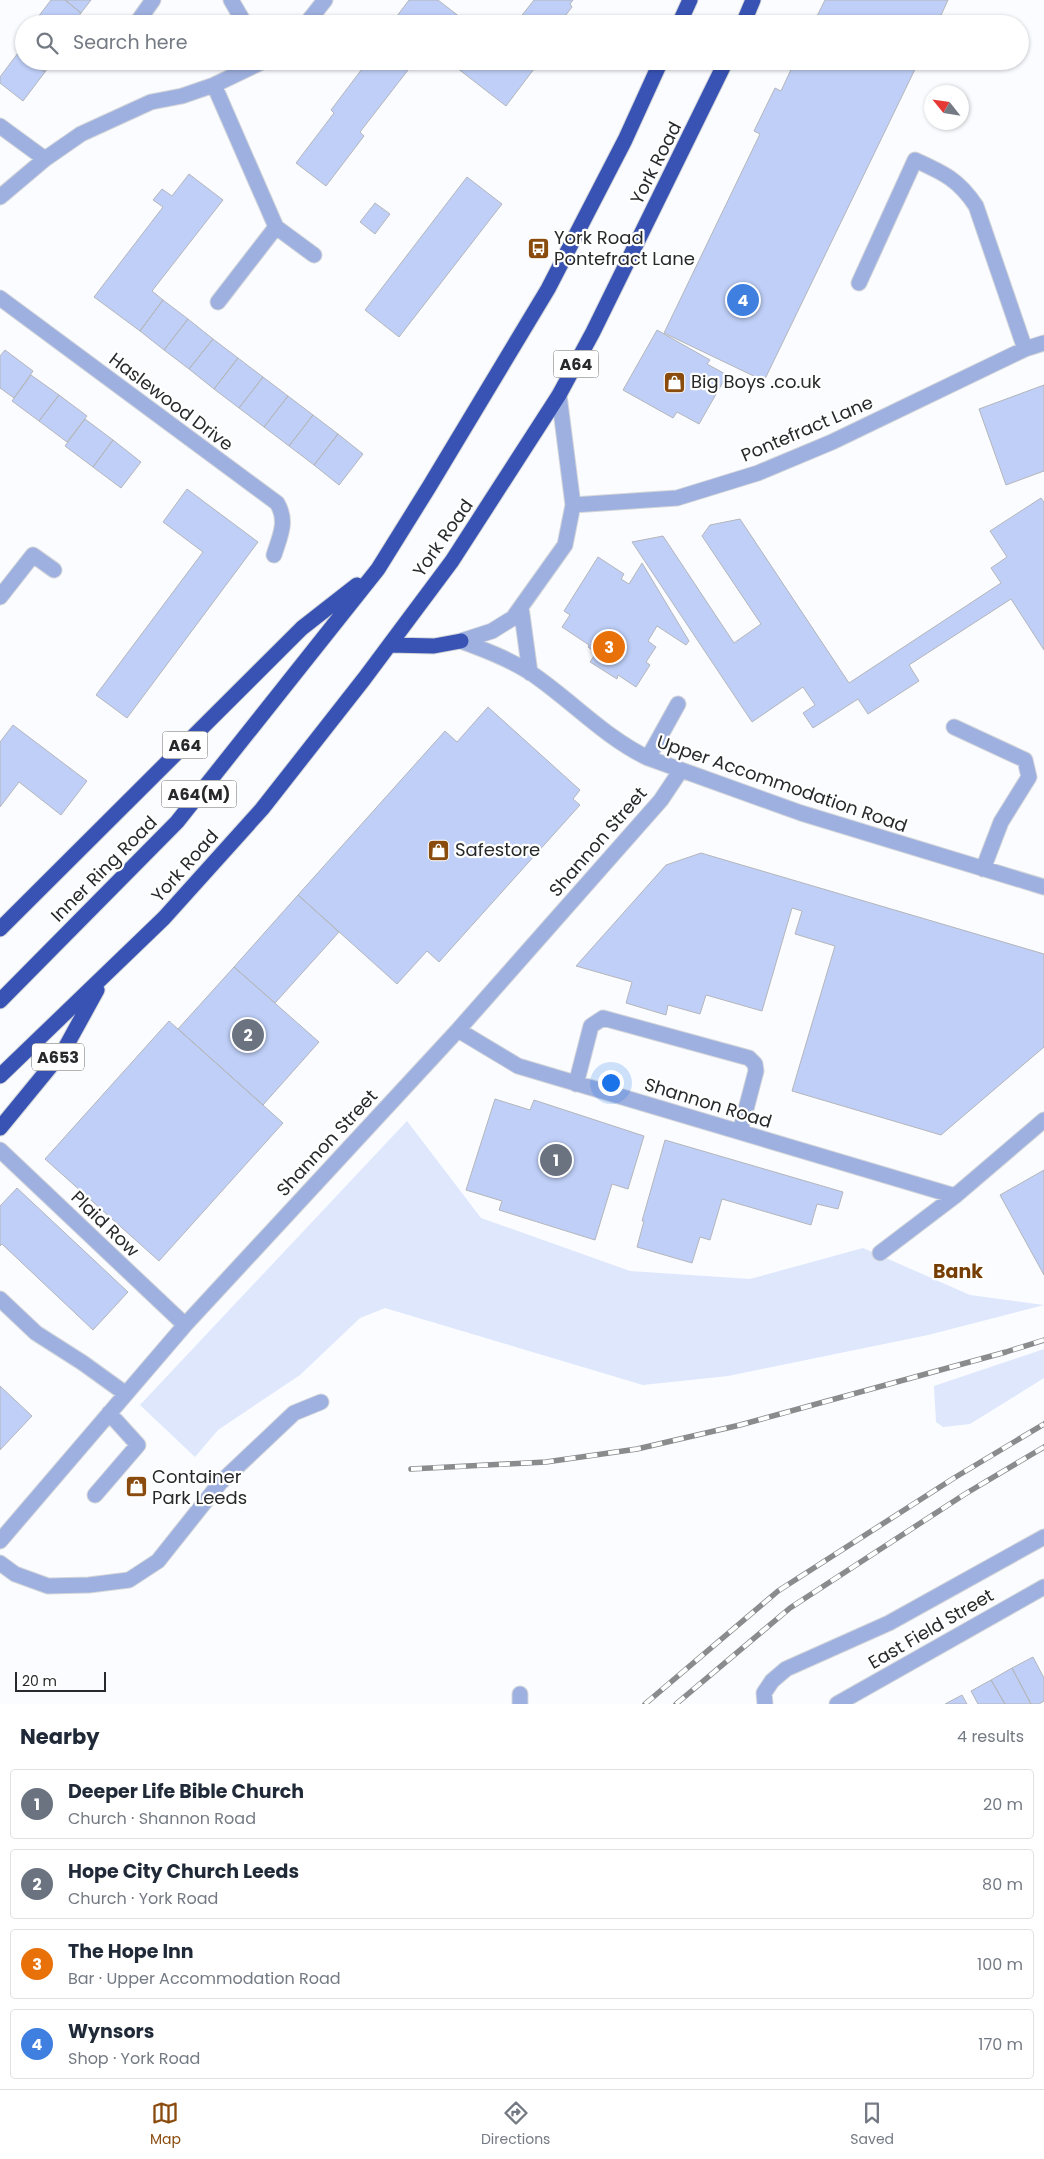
<!DOCTYPE html>
<meta charset="utf-8">
<style>
body{margin:0;font-family:Poppins,sans-serif;background:#f2f2f3;color:#1f2937}
.compass{position:absolute;left:924px;top:85px;width:45px;height:45px;border-radius:50%;background:#fff;box-shadow:0 1px 4px #0004;rotate:300deg}
.scale{position:absolute;left:15px;bottom:12px;width:91px;box-sizing:border-box;padding-left:5px;border:2px solid #28292a;border-top:0;font-size:14px;line-height:18px;white-space:nowrap;color:#28292a;-webkit-text-stroke:4px #fff;paint-order:stroke}
.you{position:absolute;left:610px;top:1082px;width:18px;height:18px;margin:-12px;border:4px solid #fff;border-radius:50%;background:#1a73e8;box-shadow:0 0 0 8px #1a73e833}
.badge{display:grid;place-items:center;width:32px;height:32px;border-radius:50%;background:#8a4c0e;color:#fff;font-size:16px;font-weight:700}
.pin{position:absolute;translate:-50% -50%;border:2px solid #fff;box-shadow:0 1px 5px #0006}
.list{margin:0;padding:0;list-style:none}
h2{display:flex;justify-content:space-between;align-items:center;height:65px;margin:0;padding:0 20px;font-size:21px}
h2 small{font-size:16px;font-weight:400;color:#747a83}
.list li{display:grid;grid-template-columns:32px 1fr auto;gap:15px;align-items:center;box-sizing:border-box;height:70px;margin:0 10px 10px;padding:0 10px;border:1px solid #e0e1e3;border-radius:5px}
.list b{display:block;font-size:19px;white-space:nowrap}
.list p{margin:0;font-size:16px;white-space:nowrap;color:#747a83}
.list em{font-size:16px;font-style:normal;color:#747a83}
.icon{flex:none;width:28px;height:28px;fill:none;stroke:currentColor;stroke-width:2;stroke-linecap:round;stroke-linejoin:round}
.map{position:relative;flex:none;width:1044px;height:1704px;overflow:hidden}
.search{position:absolute;background:#fff;box-shadow:0 1px 4px #0004;left:15px;right:15px;top:15px;height:55px;display:flex;align-items:center;gap:12px;box-sizing:border-box;padding:0 18px;border-radius:28px;color:#747a83;font-size:19px}
.sheet{height:385px;background:#fff}
nav{display:flex;justify-content:space-around;align-items:center;box-sizing:border-box;height:70px;border-top:1px solid #e0e1e3;background:#fff;font-size:14px;color:#747a83}
nav a{display:grid;justify-items:center;gap:2px}
nav .on{color:#8a4c0e}
.map>svg:first-child{display:block}
</style>
<div class="map">
<svg width="1044" height="1704" viewBox="0 0 1044 1704">
<rect width="100%" height="100%" fill="#fafcff"/>
<!-- green -->
<path fill="#dfe7fc" d="M 407,1121 L 481,1218 L 630,1271 L 750,1279 L 863,1248 L 970,1295 L 1044,1305 L 928,1335 L 728,1376 L 643,1385 L 385,1308 L 360,1318 L 300,1375 L 218,1430 L 195,1457 L 140,1405 Z
M 1044,1349 L 1044,1378 L 970,1424 L 943,1427 L 936,1422 L 934,1386 Z"/>
<!-- building -->
<path fill="#bfcff7" stroke="#b4b6ba" d="M 51,0 L 65,0 L 81,13 L 73,24 L 38,24 L 35,21 Z
M 65,0 L 91,0 L 81,13 Z
M 409,0 L 438,0 L 469,24 L 391,24 Z
M 534,0 L 573,0 L 570,4 L 572,7 L 559,24 L 515,24 Z
M 825,0 L 948,0 L 937,24 L 813,24 Z
M 18,53 L 24,57 L 24,61 L 29,61 L 45,72 L 23,101 L 0,83 L 0,77 Z
M 29,61 L 53,61 L 45,72 Z
M 368,61 L 415,61 L 360,132 L 364,136 L 326,186 L 296,163 L 334,113 L 331,110 Z
M 448,61 L 540,61 L 506,106 Z
M 795,61 L 919,61 L 764,381 L 664,333 L 760,134 L 754,131 L 775,88 L 781,91 Z
M 189,174 L 223,200 L 152,291 L 163,300 L 140,331 L 94,297 L 163,207 L 153,200 L 162,189 L 172,196 Z
M 467,177 L 502,204 L 399,337 L 365,310 Z
M 375,203 L 390,214 L 375,234 L 360,222 Z
M 163,300 L 188,319 L 164,350 L 140,331 Z
M 188,319 L 213,339 L 189,369 L 164,350 Z
M 657,330 L 710,360 L 707,364 L 727,375 L 699,424 L 677,412 L 673,418 L 623,390 Z
M 213,339 L 238,358 L 214,389 L 189,369 Z
M 5,350 L 33,371 L 14,398 L 0,388 L 0,356 Z
M 238,358 L 263,377 L 239,408 L 214,389 Z
M 31,375 L 59,395 L 39,421 L 12,401 Z
M 263,377 L 288,396 L 264,427 L 239,408 Z
M 1044,385 L 1044,471 L 1006,485 L 979,409 Z
M 59,395 L 87,416 L 67,442 L 39,421 Z
M 288,396 L 313,415 L 289,446 L 264,427 Z
M 313,415 L 338,434 L 314,465 L 289,446 Z
M 85,419 L 113,440 L 93,467 L 65,446 Z
M 338,434 L 363,454 L 339,485 L 314,465 Z
M 113,440 L 141,462 L 121,488 L 93,467 Z
M 187,489 L 258,542 L 127,718 L 96,695 L 203,552 L 163,522 Z
M 1041,498 L 1044,502 L 1044,650 L 1011,599 L 909,665 L 919,681 L 868,714 L 858,699 L 813,728 L 803,713 L 815,705 L 803,687 L 752,722 L 632,542 L 663,536 L 734,643 L 761,624 L 702,536 L 710,525 L 740,519 L 849,683 L 1001,583 L 991,568 L 1007,557 L 990,531 Z
M 598,557 L 624,574 L 621,579 L 629,584 L 642,563 L 689,641 L 686,645 L 657,626 L 648,641 L 656,647 L 646,662 L 650,665 L 636,687 L 618,675 L 617,679 L 590,662 L 596,653 L 588,647 L 589,645 L 562,627 L 570,615 L 564,611 Z
M 488,707 L 580,790 L 573,799 L 580,805 L 439,962 L 427,951 L 397,984 L 298,895 L 445,731 L 457,742 Z
M 13,725 L 87,781 L 61,815 L 19,782 L 0,807 L 0,742 Z
M 701,853 L 1044,954 L 1044,1047 L 941,1135 L 792,1091 L 835,946 L 795,934 L 802,911 L 792,908 L 762,1011 L 706,995 L 700,1014 L 668,1005 L 666,1015 L 626,1003 L 632,982 L 576,966 L 666,865 Z
M 298,895 L 339,932 L 275,1003 L 234,967 Z
M 234,967 L 319,1042 L 263,1105 L 178,1029 Z
M 169,1021 L 283,1123 L 159,1261 L 45,1159 Z
M 495,1099 L 530,1110 L 534,1100 L 644,1136 L 628,1189 L 612,1184 L 595,1240 L 499,1210 L 502,1201 L 466,1190 Z
M 665,1140 L 843,1192 L 838,1209 L 817,1204 L 811,1225 L 722,1199 L 710,1240 L 700,1237 L 692,1263 L 637,1247 L 644,1221 L 642,1221 Z
M 1044,1170 L 1044,1275 L 1000,1195 Z
M 17,1188 L 128,1292 L 93,1330 L 2,1244 L 0,1246 L 0,1206 Z
M 0,1386 L 32,1416 L 0,1450 Z
M 1033,1657 L 1044,1678 L 1044,1701 L 1039,1704 L 1031,1704 L 1012,1668 Z
M 1012,1668 L 1031,1704 L 1005,1704 L 991,1680 Z
M 991,1680 L 1005,1704 L 978,1704 L 971,1691 Z
M 962,1695 L 967,1704 L 945,1704 Z"/>
<g fill="none" stroke-linecap="round" stroke-linejoin="round">
<defs>
<path id="minor" d="M 231,0 L 245,24
M 136,24 L 153,0
M 306,24 L 325,0
M 214,85 L 276,227 L 218,302
M 0,126 L 45,159
M 0,197 L 45,159 L 81,134 L 151,102 L 182,96 L 214,85 L 264,61
M 276,227 L 314,255
M 859,283 L 915,160 C 944,173 959,180 976,206 L 1025,349
M 0,298 L 277,503 C 288,521 280,536 274,555
M 573,505 L 677,498 L 758,473 L 832,442 L 1025,349 L 1044,343
M 0,597 L 33,555 L 54,570
M 521,607 L 530,673
M 461,641 C 485,650 509,659 531,673 C 571,700 604,737 648,758 L 801,813 L 1044,887
M 461,641 L 492,631 L 513,618 L 565,545 L 573,505 L 559,395
M 954,727 L 1025,760 L 1029,777 L 1001,822 L 983,869
M 648,758 L 678,704
M 458,1030 L 518,1066 L 955,1196
M 576,1084 L 591,1026 L 603,1018 L 749,1058 L 755,1064 L 756,1071 L 740,1132
M 0,1150 L 185,1325
M 880,1253 L 955,1196 L 1044,1120
M 0,1299 L 36,1333 L 83,1363 L 126,1394
M 95,1495 L 138,1445 L 109,1413
M 0,1541 L 185,1325 L 458,1030 L 661,800 L 681,770
M 0,1563 L 15,1574 L 48,1586 L 89,1585 L 129,1580 L 158,1561 L 220,1483 L 294,1413 L 321,1402
M 520,1694 L 520,1704
M 765,1704 L 764,1693 L 772,1681 L 786,1669 L 889,1623 L 1044,1537
M 837,1704 L 1044,1587"/>
<path id="highway" d="M 679,24 L 690,0
M 743,24 L 753,0
M 390,645 L 434,646 L 461,641
M 0,929 L 302,628 L 357,585
M 0,1001 L 177,822 L 378,569 L 429,487 L 548,289 L 625,140 L 661,61
M 0,1076 L 164,918 L 262,809 L 364,679 L 452,561 L 559,395 L 593,332 L 726,61
M 0,1128 L 64,1050 L 97,990"/>
</defs>
<!-- minor casing -->
<use href="#minor" stroke="#d4d6d9" stroke-width="17"/>
<!-- highway casing -->
<use href="#highway" stroke="#d4d6d9" stroke-width="17"/>
<!-- minor -->
<use href="#minor" stroke="#9eb0df" stroke-width="15"/>
<!-- highway -->
<use href="#highway" stroke="#3853b4" stroke-width="15"/>
<defs>
<path id="rail" d="M 411,1469 L 546,1462 L 637,1449 L 740,1425 L 1006,1352 L 1044,1340
M 645,1704 L 778,1591 L 954,1478 L 1044,1424
M 676,1704 L 790,1608 L 965,1494 L 1044,1447"/>
</defs>
<!-- rail casing -->
<use href="#rail" stroke="#8a8b8d" stroke-width="5.5"/>
<!-- rail -->
<use href="#rail" stroke="#fff" stroke-width="4" stroke-dasharray="11" stroke-linecap="butt"/>
</g>
<!-- icons -->
<defs>
<symbol id="bus-square" viewBox="-11 -11 22 22"><rect x="-9" y="-9" width="18" height="18" rx="4" fill="#8a4c0e" stroke="#fff"/><path d="M-5-6H5V4H4V6H2V4H-2V6H-4V4H-5ZM-3.5-4V0h7V-4ZM-3.5 1.2v1.5H-2V1.2ZM2 1.2v1.5H3.5V1.2Z" fill="#fff"/></symbol>
<symbol id="shop-square" viewBox="-11 -11 22 22"><rect x="-9" y="-9" width="18" height="18" rx="4" fill="#8a4c0e" stroke="#fff"/><path d="M-5-2.5h2.3a2.7 3.5 0 0 1 5.4 0H5L5.5 6h-11ZM-1.5-2.5h3a1.5 2.3 0 0 0-3 0Z" fill="#fff"/></symbol>
</defs>
<g fill-rule="evenodd">
<use href="#bus-square" x="526" y="236" width="25" height="25"/>
<use href="#shop-square" x="662" y="370" width="25" height="25"/>
<use href="#shop-square" x="426" y="838" width="25" height="25"/>
<use href="#shop-square" x="124" y="1474" width="25" height="25"/>
</g>
<g text-anchor="middle" stroke-width="4.5" stroke-linejoin="round" paint-order="stroke">
<!-- shield labels -->
<g fill="#fff" stroke="#68696a" stroke-width="1">
<rect x="553.5" y="350.5" width="45" height="27" rx="4"/>
<rect x="162.5" y="731.5" width="45" height="27" rx="4"/>
<rect x="161.5" y="780.5" width="75" height="27" rx="4"/>
<rect x="32" y="1043.5" width="52" height="27" rx="4"/>
</g>
<g font-size="16" font-weight="bold" fill="#28292a">
<text x="576" y="370">A64</text>
<text x="185" y="751">A64</text>
<text x="199" y="800">A64(M)</text>
<text x="58" y="1063">A653</text>
</g>
<!-- street labels -->
<g font-size="18" fill="#28292a" stroke="#fff">
<text transform="translate(656 163) rotate(-63)" y="6">York Road</text>
<text transform="translate(171 402) rotate(37)" y="6">Haslewood Drive</text>
<text transform="translate(807 429) rotate(-23)" y="6">Pontefract Lane</text>
<text transform="translate(443 538) rotate(-55)" y="6">York Road</text>
<text transform="translate(782 784) rotate(19)" y="6">Upper Accommodation Road</text>
<text transform="translate(598 842) rotate(-49)" y="6">Shannon Street</text>
<text transform="translate(185 866) rotate(-48)" y="6">York Road</text>
<text transform="translate(104 869) rotate(-45)" y="6">Inner Ring Road</text>
<text transform="translate(708 1103) rotate(17)" y="6">Shannon Road</text>
<text transform="translate(327 1143) rotate(-47)" y="6">Shannon Street</text>
<text transform="translate(105 1224) rotate(44)" y="6">Plaid Row</text>
<text transform="translate(931 1629) rotate(-30)" y="6">East Field Street</text>
</g>
<!-- poi labels -->
<g font-size="18" fill="#28292a" stroke="#fff" text-anchor="start">
<text x="554" y="244">York Road<tspan x="554" dy="21">Pontefract Lane</tspan></text>
<text x="691" y="388">Big Boys .co.uk</text>
<text x="455" y="856">Safestore</text>
<text x="152" y="1483">Container<tspan x="152" dy="21">Park Leeds</tspan></text>
</g>
<!-- neighbourhood labels -->
<g font-size="19" font-weight="bold" fill="#763e03" stroke="#fff">
<text x="958" y="1278">Bank</text>
</g>
</g>
</svg>
<svg class="compass" viewBox="-18 -18 36 36"><path d="M0-13l5 13h-10z" fill="#e53935"/><path d="M0 13l5-13h-10z" fill="#747a83"/></svg>
<div class="scale">20 m</div>
<div class="you"></div>
<div class="pin badge" style="left:556px;top:1160px;background:#6b7280">1</div>
<div class="pin badge" style="left:248px;top:1035px;background:#6b7280">2</div>
<div class="pin badge" style="left:609px;top:647px;background:#e8710a">3</div>
<div class="pin badge" style="left:743px;top:300px;background:#3f7fe0">4</div>
<div class="search"><svg class="icon" aria-label="search" viewBox="0 0 24 24"><circle cx="10" cy="10" r="6"/><path d="M15 15l6 6"/></svg>Search here</div>
</div>
<section class="sheet">
<h2>Nearby<small>4 results</small></h2>
<ul class="list">
<li><span class="badge" style="background:#6b7280">1</span><div><b>Deeper Life Bible Church</b><p>Church · Shannon Road</p></div><em>20 m</em></li>
<li><span class="badge" style="background:#6b7280">2</span><div><b>Hope City Church Leeds</b><p>Church · York Road</p></div><em>80 m</em></li>
<li><span class="badge" style="background:#e8710a">3</span><div><b>The Hope Inn</b><p>Bar · Upper Accommodation Road</p></div><em>100 m</em></li>
<li><span class="badge" style="background:#3f7fe0">4</span><div><b>Wynsors</b><p>Shop · York Road</p></div><em>170 m</em></li>
</ul>
</section>
<nav>
<a class="on"><svg class="icon" aria-label="map" viewBox="0 0 24 24"><path d="M3 6l6-2 6 2 6-2v14l-6 2-6-2-6 2zM9 4v14M15 6v14"/></svg>Map</a>
<a><svg class="icon" aria-label="directions" viewBox="0 0 24 24"><path d="M12 3l9 9-9 9-9-9zM9 14v-3h6M13 9l2 2-2 2"/></svg>Directions</a>
<a><svg class="icon" aria-label="saved" viewBox="0 0 24 24"><path d="M7 4h10v16l-5-4-5 4z"/></svg>Saved</a>
</nav>
